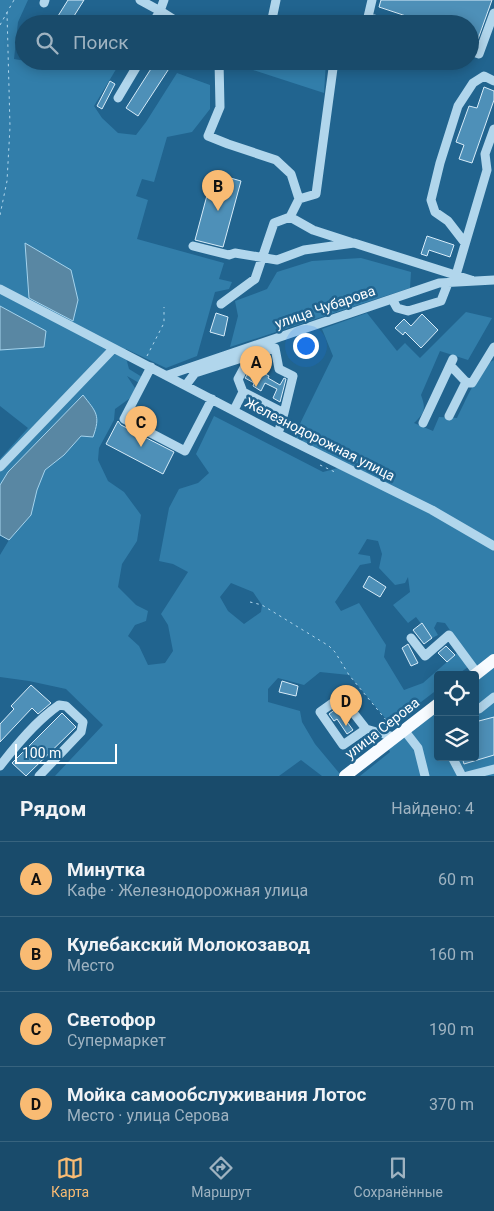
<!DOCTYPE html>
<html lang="ru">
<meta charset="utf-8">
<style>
body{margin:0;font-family:Roboto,sans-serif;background:#225271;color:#f1f3f6}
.controls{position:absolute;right:15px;bottom:15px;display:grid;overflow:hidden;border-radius:5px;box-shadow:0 2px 12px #0003}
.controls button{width:45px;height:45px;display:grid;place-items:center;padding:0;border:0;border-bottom:1px solid #37637e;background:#194b6b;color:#f1f3f6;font:25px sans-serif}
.scale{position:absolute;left:15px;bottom:12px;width:102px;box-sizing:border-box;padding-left:5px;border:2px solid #fff;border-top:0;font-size:14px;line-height:18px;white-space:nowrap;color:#fff;-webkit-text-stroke:4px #21648f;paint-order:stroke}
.you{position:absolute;left:305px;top:345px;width:18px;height:18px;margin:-12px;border:4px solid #fff;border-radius:50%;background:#1a73e8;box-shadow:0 0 0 8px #1a73e833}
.badge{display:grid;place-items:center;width:32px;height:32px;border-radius:50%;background:#f9bb73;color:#111;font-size:16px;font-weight:700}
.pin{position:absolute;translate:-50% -41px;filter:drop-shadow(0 1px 2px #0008)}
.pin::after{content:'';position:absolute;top:26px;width:18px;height:15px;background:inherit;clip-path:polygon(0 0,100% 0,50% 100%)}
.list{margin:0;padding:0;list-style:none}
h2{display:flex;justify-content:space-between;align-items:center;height:65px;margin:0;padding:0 20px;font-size:21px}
h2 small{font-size:16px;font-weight:400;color:#9fb3c1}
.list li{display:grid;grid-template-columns:32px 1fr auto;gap:15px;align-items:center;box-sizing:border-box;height:75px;padding:0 20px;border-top:1px solid #37637e}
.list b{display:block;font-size:19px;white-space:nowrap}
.list p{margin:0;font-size:16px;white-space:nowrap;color:#9fb3c1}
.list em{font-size:16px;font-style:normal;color:#9fb3c1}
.icon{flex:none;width:28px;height:28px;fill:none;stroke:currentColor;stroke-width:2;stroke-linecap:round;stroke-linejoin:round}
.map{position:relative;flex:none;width:494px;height:776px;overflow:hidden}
.search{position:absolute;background:#194b6b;box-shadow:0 2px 12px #0003;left:15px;right:15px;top:15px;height:55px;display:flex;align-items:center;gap:12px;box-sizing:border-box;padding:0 18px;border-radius:28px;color:#9fb3c1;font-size:19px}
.sheet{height:365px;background:#194b6b}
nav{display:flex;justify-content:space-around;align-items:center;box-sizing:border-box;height:70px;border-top:1px solid #37637e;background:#194b6b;font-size:14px;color:#9fb3c1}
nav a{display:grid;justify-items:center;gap:2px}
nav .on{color:#f9bb73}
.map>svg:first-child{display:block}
</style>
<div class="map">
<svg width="494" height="776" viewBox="0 0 494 776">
<rect width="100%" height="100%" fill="#21648f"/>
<!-- green -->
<path fill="#327eaa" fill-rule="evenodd" d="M 0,0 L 28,0 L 18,22 L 14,59 L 32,62 L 36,61 L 112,61 L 118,66 L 94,106 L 102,118 L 118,133 L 136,135 L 146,122 L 177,73 L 210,85 L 210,109 L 192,132 L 167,137 L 154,182 L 142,179 L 136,196 L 148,200 L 137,239 L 224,263 L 219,279 L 232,282 L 229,289 L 215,292 L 197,356 L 166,368 L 126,349 L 125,354 L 129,369 L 142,377 L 141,384 L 127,376 L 135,388 L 133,396 L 115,409 L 114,420 L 99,448 L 98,460 L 108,481 L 124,492 L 141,515 L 137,541 L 122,564 L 118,587 L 136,605 L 148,611 L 146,621 L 135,625 L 128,636 L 139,646 L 148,665 L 165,663 L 173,651 L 168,625 L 161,614 L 188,572 L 173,564 L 159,561 L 169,508 L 179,489 L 198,483 L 209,473 L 196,454 L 214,416 L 323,472 L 338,468 L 431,513 L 494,548 L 494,655 L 477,669 L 445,623 L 437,622 L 434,628 L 438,635 L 432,638 L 416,617 L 408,623 L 393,605 L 410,592 L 408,577 L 405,583 L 395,585 L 379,568 L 382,554 L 378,541 L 367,539 L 358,554 L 370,556 L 371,563 L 360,565 L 335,602 L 341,611 L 359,603 L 386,645 L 384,657 L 404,690 L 423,683 L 457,653 L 468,667 L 457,675 L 438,675 L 438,689 L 391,725 L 349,675 L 320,672 L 304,685 L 278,678 L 268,689 L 268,702 L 300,711 L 302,722 L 315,744 L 340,774 L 338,776 L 322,776 L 301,760 L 279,776 L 55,776 L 103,725 L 66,689 L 29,681 L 0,677 L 0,555 L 9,540 L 0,535 L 0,459 L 28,428 L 0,406 ZM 231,583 L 253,592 L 262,605 L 261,612 L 244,624 L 228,611 L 220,597 Z
M 241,61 L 326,61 L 324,93 L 247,68 Z
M 361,258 L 411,272 L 410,288 L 230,347 L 238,316 L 235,301 L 267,289 L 277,272 L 312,261 Z
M 466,312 L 492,318 L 468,360 L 440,351 L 421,395 C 426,408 425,413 414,423 L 433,431 L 439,417 L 457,418 C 464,404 480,366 494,360 L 494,541 L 435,508 L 298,440 L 294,436 L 333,356 L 322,329 L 367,313 L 397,351 L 405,343 L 420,358 Z
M 494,664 L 494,776 L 360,776 L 390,752 L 388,747 L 438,708 L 438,757 L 475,757 L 475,679 Z"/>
<!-- water -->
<path fill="#5987a3" stroke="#a5d3ed" d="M 25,243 L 71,270 L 78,300 L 73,321 L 29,298 Z
M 0,306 L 46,331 L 44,347 L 0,350 Z
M 83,395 C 96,412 101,415 93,437 L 81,436 L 64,455 L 45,470 L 37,490 L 31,515 L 9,540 L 0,535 L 0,485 L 8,472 Z"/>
<!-- building -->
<path fill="#4e90b8" stroke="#d7ecf9" d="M 68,0 L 84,0 L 69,24 L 53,24 Z
M 381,0 L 492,0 L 478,39 L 470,37 L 470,24 L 430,24 L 379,7 Z
M 156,61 L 168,61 L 172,64 L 138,116 L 126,108 Z
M 110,81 L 115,84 L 102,109 L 97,106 Z
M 484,87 L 494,91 L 494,100 L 472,163 L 459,159 L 464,145 L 456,142 L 469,106 L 477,108 Z
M 213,173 L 241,181 L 223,247 L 195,240 Z
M 427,236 L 454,245 L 450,257 L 429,250 L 427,256 L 421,254 Z
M 216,313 L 228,317 L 224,336 L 210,332 Z
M 422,314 L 438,330 L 421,348 L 405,332 L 403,335 L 395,328 L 404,319 L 411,326 Z
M 252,367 L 269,376 L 268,378 L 280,385 L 284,378 L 286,379 L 280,402 L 273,398 L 277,389 L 265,383 L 261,391 L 253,386 L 254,383 L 245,378 Z
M 118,421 L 121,425 L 174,452 L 163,474 L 106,444 Z
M 369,576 L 386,587 L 380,597 L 363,587 Z
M 422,623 L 432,638 L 424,644 L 413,630 Z
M 408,644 L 418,663 L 411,666 L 402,648 Z
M 446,646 L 455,655 L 447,662 L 438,653 Z
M 282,681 L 298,686 L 296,696 L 279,692 Z
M 31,685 L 51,703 L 38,714 L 32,708 L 0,742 L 0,724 L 14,709 L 11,706 Z
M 340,706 L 345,713 L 342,715 L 353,730 L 347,734 L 337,719 L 334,721 L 329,714 Z
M 62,713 L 76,727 L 26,776 L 12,763 Z
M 494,717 L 494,755 L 464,764 L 462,757 L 475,757 L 475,722 Z"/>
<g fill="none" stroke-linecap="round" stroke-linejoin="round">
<!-- path -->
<path stroke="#b1d6ec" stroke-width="1" stroke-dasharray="2.5 4" stroke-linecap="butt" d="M 0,25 L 14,0
M 0,215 L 7,181 L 10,127 L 7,12
M 147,356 L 164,323 L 164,307
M 320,465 L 337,473
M 250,602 L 262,605 L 329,646 L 335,652 L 349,675 L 391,726"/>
<!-- minor -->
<path stroke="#b1d6ec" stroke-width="9" d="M 140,0 L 162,12 L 181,24
M 276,0 L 272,19 L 280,24
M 372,0 L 368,17 L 389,24
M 44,3 L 45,0
M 152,24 L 160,11 L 164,0
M 470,51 L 479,54 L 494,13
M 219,61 L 220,107 L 208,136 L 228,144 L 276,160 L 291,174 L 299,199
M 334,61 L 316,194 L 299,199 L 290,217 L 313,230 L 350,242
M 118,98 L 140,61
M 465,243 L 448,221 L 435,212 L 431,200 L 440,163 L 458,106 L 473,83 L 484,76 L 494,81
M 193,246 L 229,255 L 235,253 L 277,260 L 304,250 L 354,243 L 471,280
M 456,275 L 487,170 L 485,154 L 494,129
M 0,289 L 278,434 L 432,510 L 494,546
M 392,299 L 397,308 L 408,311 L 441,301 L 448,283
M 221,304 L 255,279 L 274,223 L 290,217
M 450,365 L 466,382 L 472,383 L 494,347
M 151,367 L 124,419 L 185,451 L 212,399
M 168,375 L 439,283 L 494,280
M 186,385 L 195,373 L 251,355 L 251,354
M 234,410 L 243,392
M 449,416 L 466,382
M 423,423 L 453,359
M 278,434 L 284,413 L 243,392 L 238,379 L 251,355 L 275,348 L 279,369 L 293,376 L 284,413
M 0,467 L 113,349
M 411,638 L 425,656 L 449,635 L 477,673
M 475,710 L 479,709 L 494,697
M 366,729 L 343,745 L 320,712 L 341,697 L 366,729 L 394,737
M 404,730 L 418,748 L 425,776
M 452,757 L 462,776
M 0,766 C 17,744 36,721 59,705 L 66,706 L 83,722 L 81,732 L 39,776
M 467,776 L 494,769"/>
<!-- major -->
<path stroke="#f7fbff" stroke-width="12" d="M 475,675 L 494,660
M 345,776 L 438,704"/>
</g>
<g text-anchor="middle" stroke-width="5" stroke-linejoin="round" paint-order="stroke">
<!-- street labels -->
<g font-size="14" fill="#fff" stroke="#21648f">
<text transform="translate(325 307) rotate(-19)" y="5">улица Чубарова</text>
<text transform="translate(320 439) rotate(27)" y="5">Железнодорожная улица</text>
<text transform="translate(382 728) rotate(-38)" y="5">улица Серова</text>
</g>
</g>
</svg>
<div class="controls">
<button><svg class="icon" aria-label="locate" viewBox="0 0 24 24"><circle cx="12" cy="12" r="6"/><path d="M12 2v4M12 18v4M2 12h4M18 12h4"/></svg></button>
<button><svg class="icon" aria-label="layers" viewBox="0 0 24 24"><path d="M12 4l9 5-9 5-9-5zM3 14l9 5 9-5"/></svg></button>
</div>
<div class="scale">100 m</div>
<div class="you"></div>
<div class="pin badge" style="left:256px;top:387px">A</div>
<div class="pin badge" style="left:218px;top:211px">B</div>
<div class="pin badge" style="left:141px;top:447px">C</div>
<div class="pin badge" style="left:346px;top:726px">D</div>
<div class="search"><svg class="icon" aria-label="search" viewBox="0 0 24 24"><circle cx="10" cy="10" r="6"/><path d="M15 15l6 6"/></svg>Поиск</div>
</div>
<section class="sheet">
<h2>Рядом<small>Найдено: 4</small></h2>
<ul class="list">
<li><span class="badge">A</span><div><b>Минутка</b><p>Кафе · Железнодорожная улица</p></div><em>60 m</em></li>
<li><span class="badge">B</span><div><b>Кулебакский Молокозавод</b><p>Место</p></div><em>160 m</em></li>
<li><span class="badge">C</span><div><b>Светофор</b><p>Супермаркет</p></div><em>190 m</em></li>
<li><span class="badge">D</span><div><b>Мойка самообслуживания Лотос</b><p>Место · улица Серова</p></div><em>370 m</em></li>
</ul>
</section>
<nav>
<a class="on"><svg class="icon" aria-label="map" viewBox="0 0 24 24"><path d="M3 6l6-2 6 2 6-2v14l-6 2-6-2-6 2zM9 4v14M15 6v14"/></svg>Карта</a>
<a><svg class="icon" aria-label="directions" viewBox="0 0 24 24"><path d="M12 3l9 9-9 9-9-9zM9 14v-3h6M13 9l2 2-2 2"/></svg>Маршрут</a>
<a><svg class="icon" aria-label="saved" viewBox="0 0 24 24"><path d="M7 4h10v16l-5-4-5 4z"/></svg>Сохранённые</a>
</nav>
